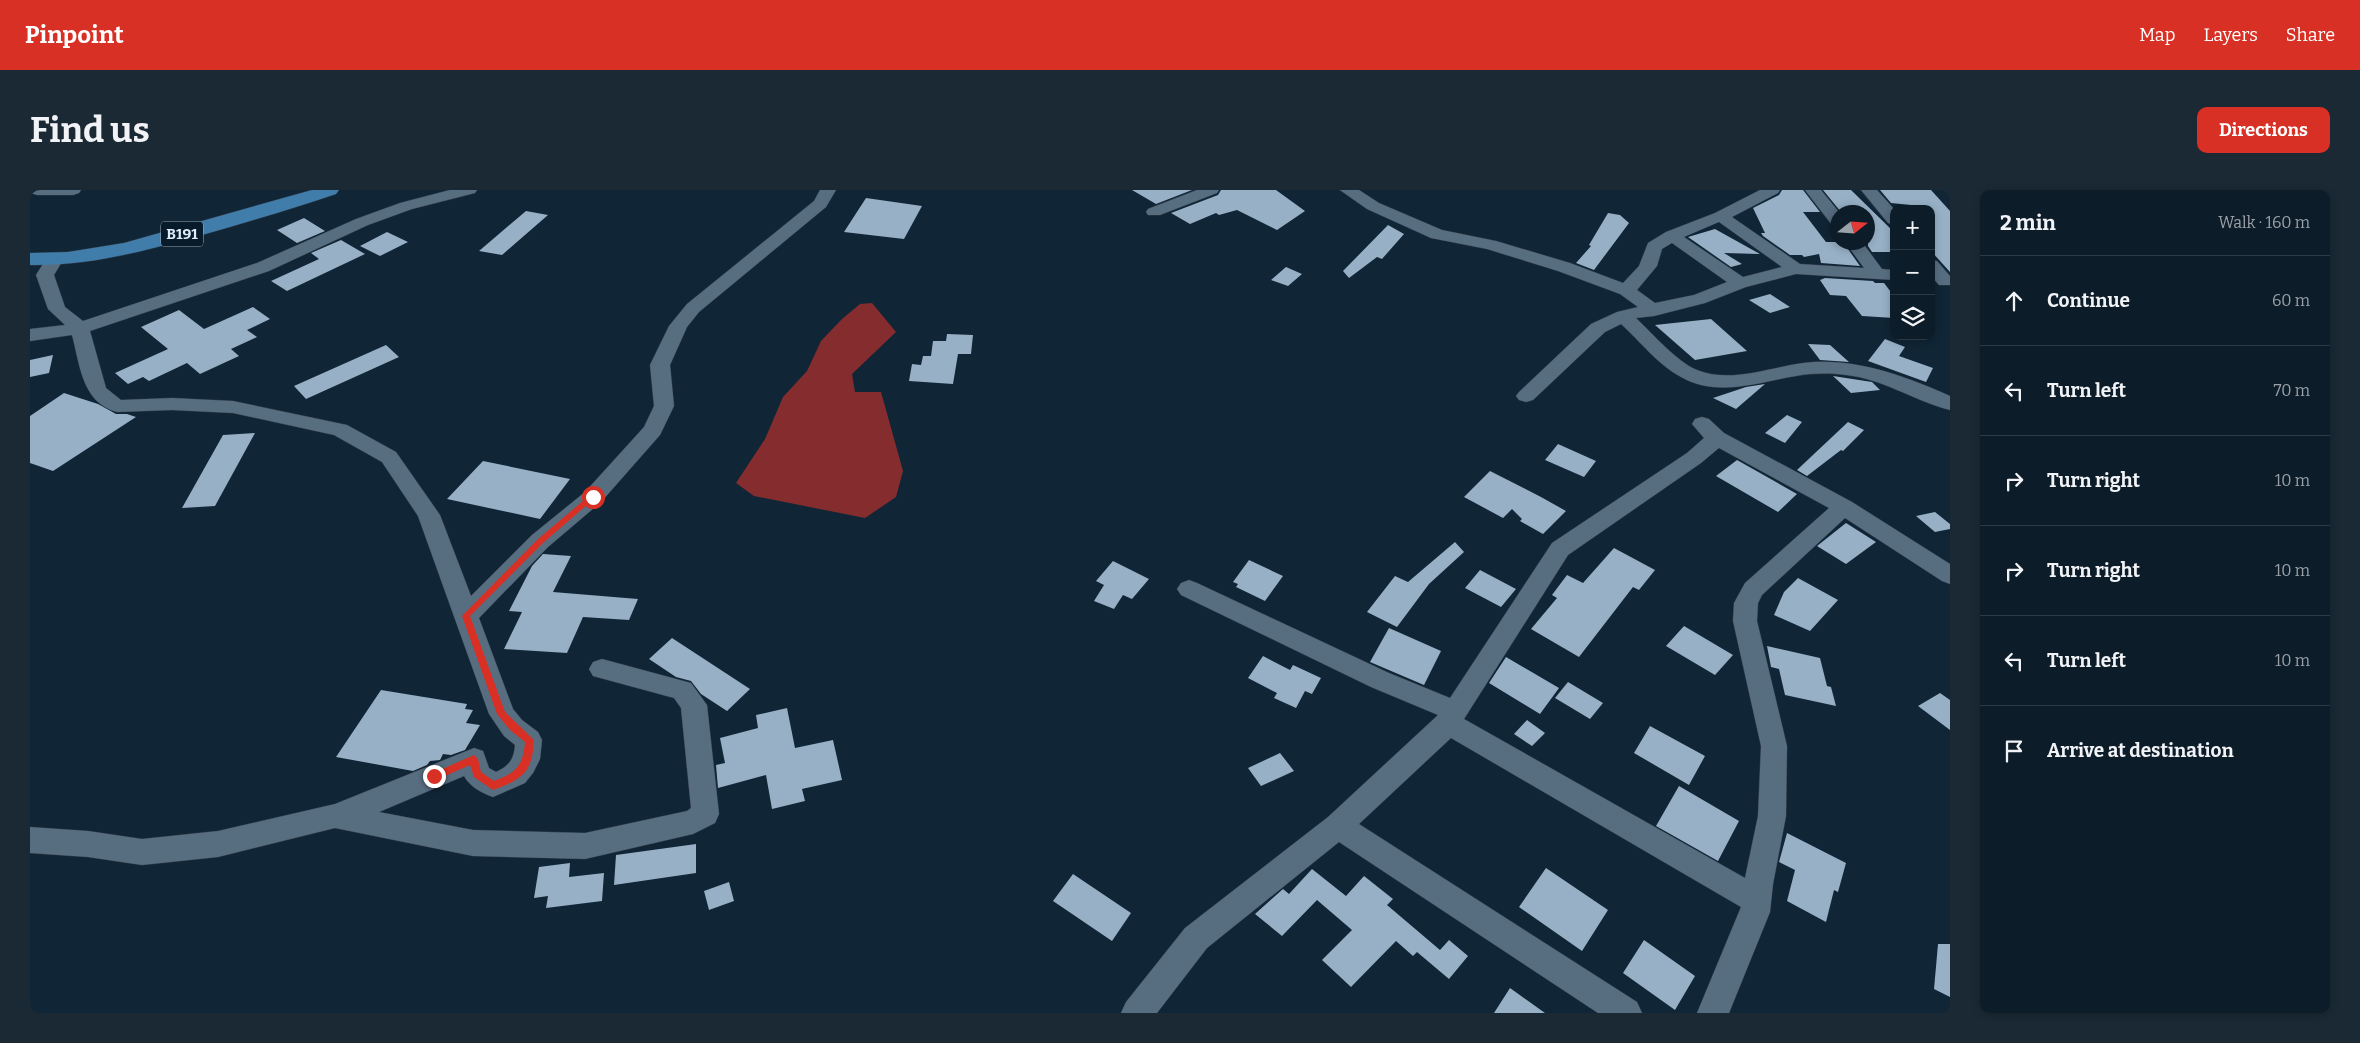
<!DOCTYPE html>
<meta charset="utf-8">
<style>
body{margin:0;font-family:Bitter,serif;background:#1a2934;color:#f1f3f6}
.controls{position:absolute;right:15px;top:15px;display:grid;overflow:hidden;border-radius:10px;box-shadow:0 2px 8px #0003}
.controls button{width:45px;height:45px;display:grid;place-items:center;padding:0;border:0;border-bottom:1px solid #2c3a45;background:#0c1c28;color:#f1f3f6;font:25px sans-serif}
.compass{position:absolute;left:1800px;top:15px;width:45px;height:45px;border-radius:50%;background:#0c1c28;box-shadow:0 2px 8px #0003;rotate:73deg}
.stop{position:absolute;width:15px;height:15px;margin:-11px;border:4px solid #d93025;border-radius:50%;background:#fff}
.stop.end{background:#d93025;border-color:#fff;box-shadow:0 1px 5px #0008}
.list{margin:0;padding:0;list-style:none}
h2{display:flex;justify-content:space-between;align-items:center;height:65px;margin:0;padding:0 20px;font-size:21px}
h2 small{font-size:16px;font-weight:400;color:#9aa1a8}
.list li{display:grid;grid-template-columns:32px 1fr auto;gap:15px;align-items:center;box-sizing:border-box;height:90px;padding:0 20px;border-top:1px solid #2c3a45}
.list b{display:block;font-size:19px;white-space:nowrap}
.list em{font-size:16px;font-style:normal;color:#9aa1a8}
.icon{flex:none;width:28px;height:28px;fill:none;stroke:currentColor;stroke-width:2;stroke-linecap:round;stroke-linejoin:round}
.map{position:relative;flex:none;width:1920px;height:823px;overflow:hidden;border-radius:10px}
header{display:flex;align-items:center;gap:30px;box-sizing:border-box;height:70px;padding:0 25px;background:#d93025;color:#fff}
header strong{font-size:24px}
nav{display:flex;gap:28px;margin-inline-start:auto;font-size:18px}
.intro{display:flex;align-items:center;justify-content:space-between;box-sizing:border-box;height:120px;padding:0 30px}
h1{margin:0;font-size:35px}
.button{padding:12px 22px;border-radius:10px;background:#d93025;color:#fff;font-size:18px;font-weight:700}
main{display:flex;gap:30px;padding:0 30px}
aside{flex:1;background:#0c1c28;border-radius:10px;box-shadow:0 2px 8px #0003}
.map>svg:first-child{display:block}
</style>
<header>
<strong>Pinpoint</strong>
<nav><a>Map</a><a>Layers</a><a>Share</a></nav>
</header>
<div class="intro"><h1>Find us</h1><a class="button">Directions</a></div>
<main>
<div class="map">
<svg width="1920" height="823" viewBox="0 0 1920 823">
<rect width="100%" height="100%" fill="#102535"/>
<!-- water -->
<path fill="#852d2e" d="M 842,113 L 866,142 L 822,184 L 825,202 L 851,202 L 873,281 L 866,307 L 835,328 L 724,306 L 706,293 L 735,249 L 753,207 L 777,181 L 791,151 L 812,129 L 830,114 Z"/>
<!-- building -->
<path fill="#97b0c5" d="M 1102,0 L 1162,0 L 1126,14 Z
M 1191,0 L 1246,0 L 1275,21 L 1247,40 L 1207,20 L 1189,25 L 1186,23 L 1160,34 L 1141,23 L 1188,5 Z
M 1752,0 L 1773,0 L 1790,22 L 1773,22 L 1796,52 L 1813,52 L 1830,76 L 1791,73 L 1789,64 L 1774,67 L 1772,65 L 1760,65 L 1733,46 L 1731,43 L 1735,43 L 1723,18 L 1749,5 Z
M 1793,0 L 1821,0 L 1864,42 L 1864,62 L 1842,62 L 1838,56 L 1838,22 L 1811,22 Z
M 1850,0 L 1901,0 L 1920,21 L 1920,82 L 1901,61 L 1901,17 L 1861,13 Z
M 836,8 L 892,16 L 874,49 L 814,42 Z
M 496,21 L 518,25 L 472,65 L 449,61 Z
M 1578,23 L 1590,25 L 1599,33 L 1564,80 L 1546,73 L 1561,56 L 1559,55 Z
M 274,28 L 295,41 L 267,53 L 247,40 Z
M 1358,35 L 1374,44 L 1352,69 L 1347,67 L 1319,88 L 1313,81 Z
M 1685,39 L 1730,64 L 1694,63 L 1712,74 L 1701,77 L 1658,47 Z
M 357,42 L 378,52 L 350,66 L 330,56 Z
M 311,50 L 335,64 L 257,101 L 241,91 L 289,69 L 281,63 Z
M 1256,77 L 1272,84 L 1258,96 L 1241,90 Z
M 1795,88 L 1843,91 L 1845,93 L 1854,93 L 1864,106 L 1864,128 L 1832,126 L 1816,106 L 1800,105 L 1790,90 Z
M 1740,104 L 1760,117 L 1740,123 L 1719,110 Z
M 223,117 L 240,129 L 217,140 L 227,147 L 201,159 L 209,166 L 170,184 L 157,173 L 119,191 L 113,187 L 98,194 L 85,183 L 138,159 L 111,137 L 149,120 L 174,139 Z
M 1681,129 L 1717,161 L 1665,170 L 1625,135 Z
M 917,144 L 943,145 L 941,164 L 928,164 L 923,194 L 879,191 L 882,174 L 891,175 L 893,166 L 901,166 L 903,151 L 916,151 Z
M 1855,149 L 1875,157 L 1869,166 L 1903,178 L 1896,192 L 1838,171 Z
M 1778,154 L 1800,155 L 1819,172 L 1790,170 Z
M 356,155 L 369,167 L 276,209 L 264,196 Z
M 23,165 L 19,183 L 0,187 L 0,170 Z
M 1803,186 L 1842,192 L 1850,200 L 1821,203 Z
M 1735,194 L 1706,219 L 1683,208 L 1716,197 Z
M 34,203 L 68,214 L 86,224 L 97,224 L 106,227 L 23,281 L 0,273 L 0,226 Z
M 1757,225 L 1772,232 L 1755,253 L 1735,243 Z
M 1818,232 L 1834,240 L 1813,261 L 1811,260 L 1777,286 L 1767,280 Z
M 225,243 L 185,316 L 152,318 L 193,245 Z
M 1528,254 L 1566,271 L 1554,287 L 1515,270 Z
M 1707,270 L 1767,304 L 1748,322 L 1686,286 Z
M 453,271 L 540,289 L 510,329 L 417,309 Z
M 1460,281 L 1511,307 L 1536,321 L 1513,344 L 1490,331 L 1492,329 L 1482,319 L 1473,328 L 1434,307 Z
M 1905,322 L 1920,334 L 1920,339 L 1905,342 L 1886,326 Z
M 1816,333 L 1846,352 L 1816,374 L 1787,356 Z
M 1425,352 L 1434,362 L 1399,394 L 1367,437 L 1337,422 L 1365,386 L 1378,392 Z
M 1584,358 L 1625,380 L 1609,400 L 1603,397 L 1549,467 L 1501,439 L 1527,408 L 1522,405 L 1537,385 L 1553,393 Z
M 513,364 L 541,366 L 523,402 L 608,409 L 599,430 L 553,427 L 537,463 L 474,459 L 492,422 L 479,421 L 502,376 Z
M 1219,370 L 1253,386 L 1235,411 L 1206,397 L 1208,394 L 1203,392 Z
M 1083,371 L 1119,389 L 1102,409 L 1093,405 L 1084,419 L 1064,411 L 1074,395 L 1066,391 Z
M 1450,380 L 1486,399 L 1471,417 L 1435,398 Z
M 1768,388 L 1808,410 L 1780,441 L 1744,425 L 1754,402 Z
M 1654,436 L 1703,465 L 1685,485 L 1636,456 Z
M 1359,438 L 1411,461 L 1394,495 L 1340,472 Z
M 642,448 L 720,499 L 697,521 L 671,504 L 661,491 L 646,487 L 619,469 Z
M 1737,456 L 1790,468 L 1797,496 L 1801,497 L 1806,516 L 1755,505 L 1749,479 L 1741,477 Z
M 1233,466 L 1260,480 L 1263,475 L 1291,488 L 1282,504 L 1275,501 L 1266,518 L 1244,508 L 1247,503 L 1218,488 Z
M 1476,467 L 1529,498 L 1510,524 L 1459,493 Z
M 1538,492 L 1573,513 L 1560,529 L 1525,508 Z
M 351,500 L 437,514 L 435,519 L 443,520 L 436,533 L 450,535 L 435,560 L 421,565 L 413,564 L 410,570 L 400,571 L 397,575 L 383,581 L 306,567 Z
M 1910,503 L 1920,510 L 1920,540 L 1888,516 Z
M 757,518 L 765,558 L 803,550 L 812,590 L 772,599 L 775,611 L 742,619 L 736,585 L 688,598 L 686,575 L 695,573 L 690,548 L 728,538 L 726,525 Z
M 1497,530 L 1515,543 L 1502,556 L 1484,544 Z
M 1620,536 L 1675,566 L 1659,595 L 1604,563 Z
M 1250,563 L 1264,581 L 1231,596 L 1218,578 Z
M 1649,596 L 1709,631 L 1688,671 L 1626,636 Z
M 1757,643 L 1816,673 L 1808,702 L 1804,700 L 1796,732 L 1757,711 L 1765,680 L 1749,672 Z
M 666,654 L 666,683 L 584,695 L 586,665 Z
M 540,673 L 539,687 L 574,683 L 572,711 L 516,718 L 518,706 L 504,708 L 509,677 Z
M 1516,678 L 1578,720 L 1552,761 L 1489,717 Z
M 1282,679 L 1316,706 L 1334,686 L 1363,709 L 1357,715 L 1410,760 L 1419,750 L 1438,766 L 1419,789 L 1387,762 L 1383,766 L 1366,751 L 1321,797 L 1292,770 L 1322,740 L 1287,710 L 1252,746 L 1225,724 L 1253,699 L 1259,704 Z
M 1043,684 L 1101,723 L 1082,751 L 1023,711 Z
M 699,692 L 704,711 L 679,720 L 674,701 Z
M 1614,750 L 1665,786 L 1645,820 L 1593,783 Z
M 1908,754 L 1920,754 L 1920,807 L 1904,799 Z
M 1480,798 L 1515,823 L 1464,823 Z"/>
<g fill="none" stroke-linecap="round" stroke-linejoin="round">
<defs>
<path id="minor" d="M 0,0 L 51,0 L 49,3 L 43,5 L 7,5 L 1,3 Z
M 420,0 L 447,0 L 445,3 L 382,19 L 338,35 L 239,81 L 60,141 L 76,198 L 91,210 L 142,208 L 203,211 L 317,235 L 366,262 L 410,325 L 441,406 L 502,345 L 555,302 L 614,237 L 624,216 L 620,175 L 639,136 L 657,114 L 784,11 L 790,0 L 806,0 L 796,17 L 669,122 L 657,137 L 640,175 L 644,216 L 630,245 L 571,312 L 518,357 L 449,428 L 483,519 L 492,530 L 508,542 L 512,550 L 510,569 L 503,583 L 495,593 L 463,607 C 452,603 440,597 434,586 L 349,622 L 443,640 L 555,643 L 657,621 L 661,618 L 651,518 L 644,508 L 563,486 L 559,479 L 563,472 L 572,469 L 661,493 L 677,515 L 689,624 L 685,633 L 663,644 L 555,669 L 443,666 L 305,638 L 188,667 L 112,675 L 58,667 L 0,663 L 0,637 L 58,641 L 112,649 L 188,641 L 305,614 L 444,558 L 453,561 L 459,578 L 466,582 C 479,576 484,569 485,555 L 474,546 L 459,524 L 388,326 L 352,272 L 304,245 L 203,223 L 142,220 L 87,222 C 52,213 50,175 42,145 L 0,151 L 0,139 L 35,135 L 18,119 L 6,85 L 18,66 L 30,66 L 33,70 L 24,85 L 35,117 L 53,131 L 227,73 L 326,29 L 370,13 Z
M 1167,0 L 1189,0 L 1187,3 L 1130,25 L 1118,25 L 1116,22 L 1118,19 Z
M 1310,0 L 1329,0 L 1349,13 L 1412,40 L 1466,51 L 1540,73 L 1593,93 L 1609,76 L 1618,53 L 1636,42 L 1685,23 L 1730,0 L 1750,0 L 1748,3 L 1702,27 L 1770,74 L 1834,78 L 1815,52 L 1832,52 L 1852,79 L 1864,80 L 1864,90 L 1766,84 L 1716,97 L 1675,113 L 1624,126 L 1606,128 C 1623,144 1647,172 1667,180 C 1705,195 1746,174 1784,172 C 1832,170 1877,187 1920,206 L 1920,220 C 1884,211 1854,189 1816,185 C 1799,183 1783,183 1766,186 C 1728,192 1688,208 1651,187 C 1628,175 1610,151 1591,134 L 1575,142 L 1503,210 L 1496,212 L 1489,210 L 1486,206 L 1489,202 L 1561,134 L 1587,122 L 1608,117 L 1590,104 L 1528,81 L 1457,59 L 1401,48 L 1337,19 ZM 1689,32 L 1752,77 L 1713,87 L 1654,47 ZM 1642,53 L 1697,92 L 1664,105 L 1625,113 L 1607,100 L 1627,76 L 1632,59 Z
M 1775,0 L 1791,0 L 1809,22 L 1808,37 L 1802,35 Z
M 1831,0 L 1847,0 L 1864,19 L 1864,35 L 1858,33 Z
M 1901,70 L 1907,71 L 1920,86 L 1920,95 L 1909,95 L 1901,86 Z
M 1672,227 L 1679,229 L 1694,243 L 1822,312 L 1920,374 L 1920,394 L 1912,391 L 1815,328 L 1732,405 L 1728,413 L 1727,431 L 1757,556 L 1756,626 L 1743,694 L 1740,722 L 1699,823 L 1667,823 L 1711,717 L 1421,548 L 1329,634 L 1607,812 L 1612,823 L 1568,823 L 1309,652 L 1177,758 L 1127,823 L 1091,823 L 1096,812 L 1155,738 L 1298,627 L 1408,525 L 1341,497 L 1151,405 L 1147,399 L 1151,393 L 1159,390 L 1167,393 L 1359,483 L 1420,508 L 1522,353 L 1657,263 L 1674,248 L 1662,234 L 1665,229 ZM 1689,258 L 1799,318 L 1715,393 L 1704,413 L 1703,431 L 1731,556 L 1728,626 L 1715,688 L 1434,529 L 1538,365 L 1671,273 Z"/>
<path id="major" d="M 282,0 L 309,0 L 306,4 C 262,19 217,32 172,45 C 115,61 59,76 0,75 L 0,63 L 38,62 L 94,53 Z"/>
</defs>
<!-- minor casing -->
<use href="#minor" stroke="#313e4c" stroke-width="1"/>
<!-- major casing -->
<use href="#major" stroke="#313e4c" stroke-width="1"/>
<!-- minor -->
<use href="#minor" fill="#576e81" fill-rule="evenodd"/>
<!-- major -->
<use href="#major" fill="#417daa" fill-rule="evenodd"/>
</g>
<!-- route -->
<path fill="#d93025" d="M 560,305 L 566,307 L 513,353 L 440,426 L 475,522 L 504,550 C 502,584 492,589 463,600 L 444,587 L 440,575 L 408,589 L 401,589 L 401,584 L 444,565 L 448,569 L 451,582 L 464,591 C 486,583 493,576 495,552 L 480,540 L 467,524 L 432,426 L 508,349 Z"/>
<g text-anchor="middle" stroke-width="5" stroke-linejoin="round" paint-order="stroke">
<!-- shield labels -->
<rect fill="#071b2b" stroke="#9faeba" stroke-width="1" x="131" y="31.5" width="42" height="25" rx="4"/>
<g font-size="15" font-weight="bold" fill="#e0edf8">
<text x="152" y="49">B191</text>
</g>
</g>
</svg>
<div class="controls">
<button>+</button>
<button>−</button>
<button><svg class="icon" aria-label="layers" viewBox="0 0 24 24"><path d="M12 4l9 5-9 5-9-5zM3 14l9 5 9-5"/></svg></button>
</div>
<svg class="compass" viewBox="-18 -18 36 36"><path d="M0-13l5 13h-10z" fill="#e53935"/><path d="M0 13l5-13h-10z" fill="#9aa1a8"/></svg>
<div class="stop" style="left:563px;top:307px"></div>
<div class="stop end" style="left:404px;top:586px"></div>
</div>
<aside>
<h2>2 min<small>Walk · 160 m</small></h2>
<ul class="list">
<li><svg class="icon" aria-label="ahead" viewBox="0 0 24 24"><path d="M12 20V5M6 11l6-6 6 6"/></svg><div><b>Continue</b></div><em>60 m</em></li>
<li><svg class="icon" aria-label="left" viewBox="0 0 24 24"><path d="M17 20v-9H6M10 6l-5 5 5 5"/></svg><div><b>Turn left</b></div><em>70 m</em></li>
<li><svg class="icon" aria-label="right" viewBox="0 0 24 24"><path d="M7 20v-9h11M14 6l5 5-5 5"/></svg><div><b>Turn right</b></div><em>10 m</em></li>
<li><svg class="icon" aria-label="right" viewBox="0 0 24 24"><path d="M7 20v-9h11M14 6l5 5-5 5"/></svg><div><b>Turn right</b></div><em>10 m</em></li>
<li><svg class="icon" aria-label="left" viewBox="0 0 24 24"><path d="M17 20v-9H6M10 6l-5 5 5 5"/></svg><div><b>Turn left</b></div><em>10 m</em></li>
<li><svg class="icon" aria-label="arrive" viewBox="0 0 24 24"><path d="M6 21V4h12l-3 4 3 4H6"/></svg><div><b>Arrive at destination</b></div></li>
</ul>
</aside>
</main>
